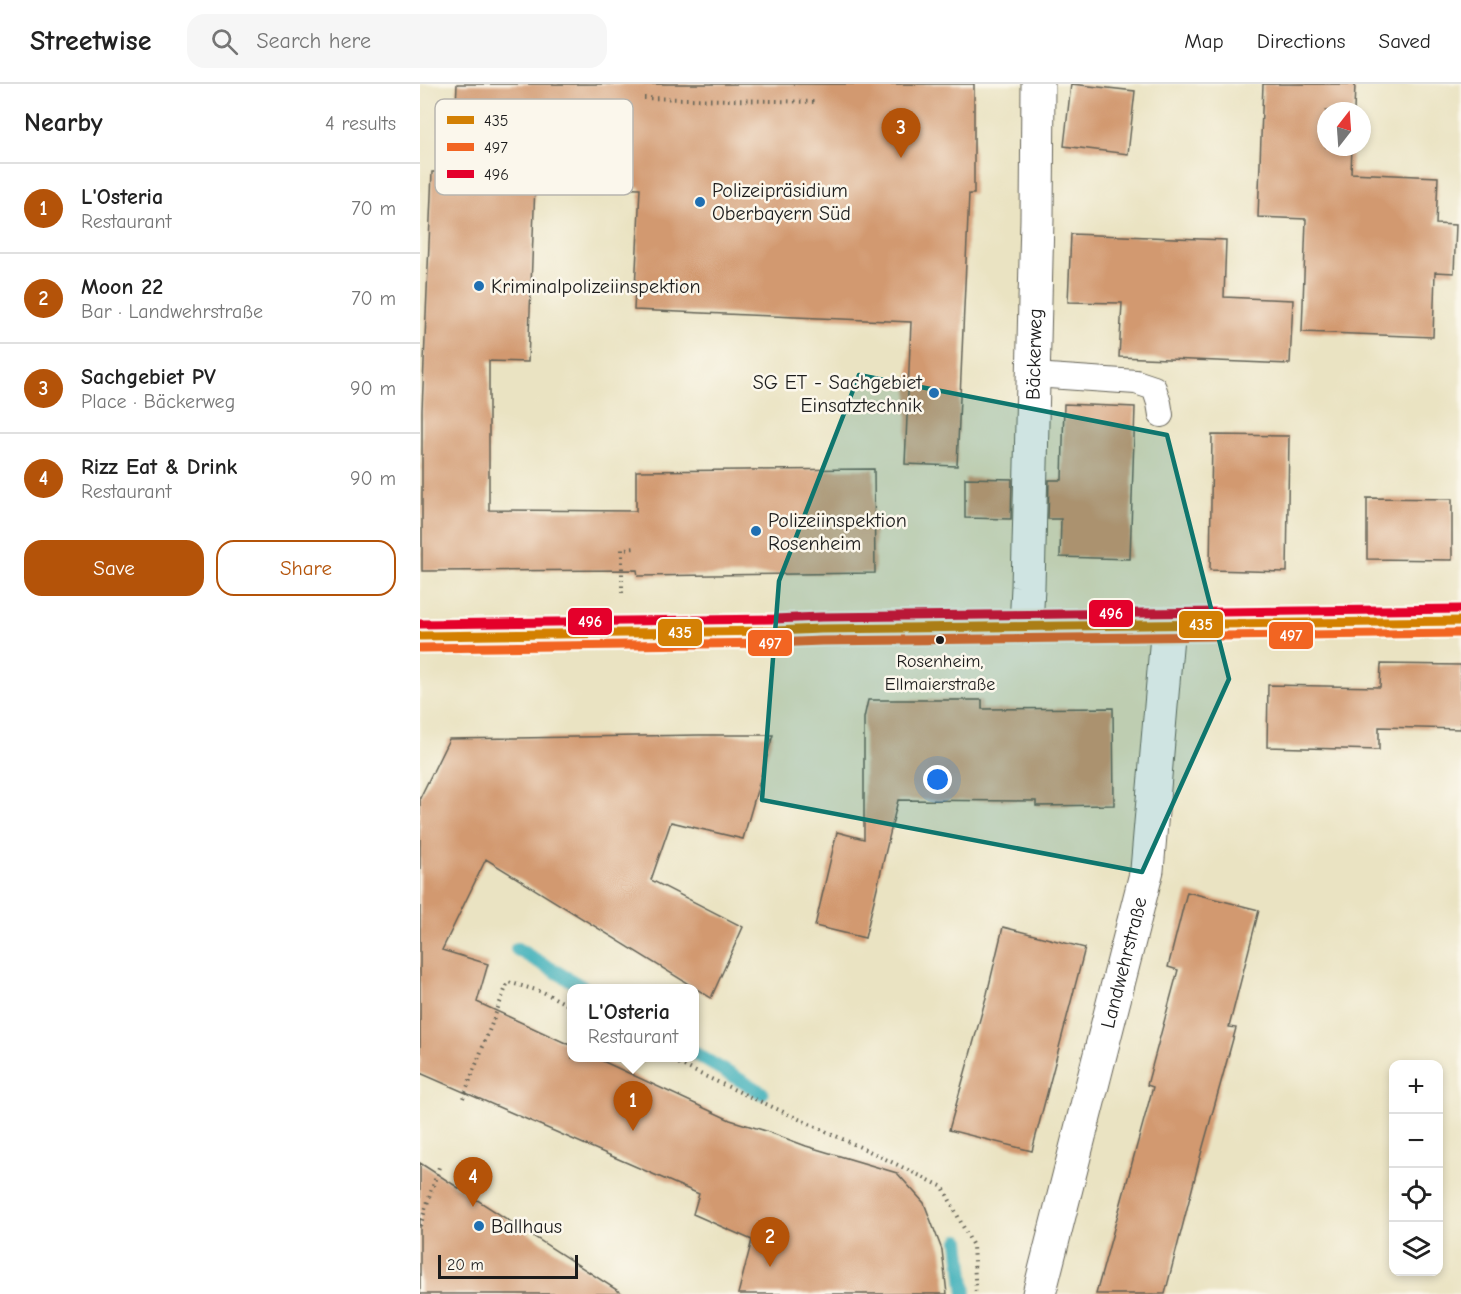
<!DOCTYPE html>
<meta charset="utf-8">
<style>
body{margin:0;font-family:"Comic Neue",sans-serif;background:#f6f6f6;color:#222}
.controls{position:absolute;right:18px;bottom:18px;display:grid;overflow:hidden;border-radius:12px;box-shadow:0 3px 9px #0003}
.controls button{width:54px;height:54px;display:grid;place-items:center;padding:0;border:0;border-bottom:2px solid #e0e0e0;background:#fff;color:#222;font:30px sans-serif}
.compass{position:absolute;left:897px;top:18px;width:54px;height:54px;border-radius:50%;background:#fff;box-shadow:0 3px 9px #0003;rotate:17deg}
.scale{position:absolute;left:18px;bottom:15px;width:140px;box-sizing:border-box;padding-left:6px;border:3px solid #1c1c1c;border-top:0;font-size:16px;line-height:21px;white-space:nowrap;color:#1c1c1c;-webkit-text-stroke:4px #fbf7ec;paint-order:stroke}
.you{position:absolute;left:518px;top:696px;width:21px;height:21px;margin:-15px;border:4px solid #fff;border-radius:50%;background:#1a73e8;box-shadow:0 0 0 9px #1a73e833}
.badge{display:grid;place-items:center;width:39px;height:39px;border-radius:50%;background:#b45309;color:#fff;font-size:20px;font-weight:700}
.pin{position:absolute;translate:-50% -50px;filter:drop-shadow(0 2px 3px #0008)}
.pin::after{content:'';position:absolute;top:32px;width:21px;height:18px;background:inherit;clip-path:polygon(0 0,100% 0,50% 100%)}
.popup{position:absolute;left:147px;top:900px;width:132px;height:78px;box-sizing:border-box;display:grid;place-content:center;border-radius:12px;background:#fff;filter:drop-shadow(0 2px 4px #0005);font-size:20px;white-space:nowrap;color:#767676}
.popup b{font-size:22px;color:#222}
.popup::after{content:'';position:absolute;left:50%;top:100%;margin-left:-12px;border:12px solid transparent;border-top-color:#fff}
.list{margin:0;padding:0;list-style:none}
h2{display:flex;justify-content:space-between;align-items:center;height:78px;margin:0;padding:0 24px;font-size:26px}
h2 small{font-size:20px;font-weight:400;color:#767676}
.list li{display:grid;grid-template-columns:39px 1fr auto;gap:18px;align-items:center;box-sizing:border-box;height:90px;padding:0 24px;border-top:2px solid #e0e0e0}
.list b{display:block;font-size:22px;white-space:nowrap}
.list p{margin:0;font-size:20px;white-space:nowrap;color:#767676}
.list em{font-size:20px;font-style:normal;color:#767676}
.actions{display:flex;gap:12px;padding:18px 24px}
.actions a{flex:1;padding:14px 0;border:2px solid #b45309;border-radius:18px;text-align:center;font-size:21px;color:#b45309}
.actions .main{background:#b45309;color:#fff}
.icon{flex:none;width:33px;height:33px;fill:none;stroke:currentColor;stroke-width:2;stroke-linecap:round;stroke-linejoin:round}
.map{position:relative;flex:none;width:1041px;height:1210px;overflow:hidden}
header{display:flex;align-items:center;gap:36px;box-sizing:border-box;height:84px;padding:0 30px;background:#fff;border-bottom:2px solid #e0e0e0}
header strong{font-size:28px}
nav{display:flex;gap:33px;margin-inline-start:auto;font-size:21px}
.search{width:420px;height:54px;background:#f6f6f6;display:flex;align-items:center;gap:15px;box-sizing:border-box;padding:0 21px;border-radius:18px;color:#767676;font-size:22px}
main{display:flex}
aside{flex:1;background:#fff}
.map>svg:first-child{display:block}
</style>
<header>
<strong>Streetwise</strong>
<div class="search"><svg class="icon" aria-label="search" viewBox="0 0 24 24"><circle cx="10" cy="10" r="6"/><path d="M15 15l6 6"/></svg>Search here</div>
<nav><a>Map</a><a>Directions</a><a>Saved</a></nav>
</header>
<main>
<aside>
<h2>Nearby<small>4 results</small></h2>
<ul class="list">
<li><span class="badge">1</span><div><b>L'Osteria</b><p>Restaurant</p></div><em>70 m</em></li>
<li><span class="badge">2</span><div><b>Moon 22</b><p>Bar · Landwehrstraße</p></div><em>70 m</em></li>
<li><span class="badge">3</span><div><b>Sachgebiet PV</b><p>Place · Bäckerweg</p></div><em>90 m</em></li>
<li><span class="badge">4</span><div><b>Rizz Eat &amp; Drink</b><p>Restaurant</p></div><em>90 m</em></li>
</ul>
<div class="actions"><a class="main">Save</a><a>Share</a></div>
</aside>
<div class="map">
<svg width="1041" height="1210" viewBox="0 0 1041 1210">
<rect width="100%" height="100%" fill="#fbf7ec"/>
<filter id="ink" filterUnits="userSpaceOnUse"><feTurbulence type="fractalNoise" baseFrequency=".0167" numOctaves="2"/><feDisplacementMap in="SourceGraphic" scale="12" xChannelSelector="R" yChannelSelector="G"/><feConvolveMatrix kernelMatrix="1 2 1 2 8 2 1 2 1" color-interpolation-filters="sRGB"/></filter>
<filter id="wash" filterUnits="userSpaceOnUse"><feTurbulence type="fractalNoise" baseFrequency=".008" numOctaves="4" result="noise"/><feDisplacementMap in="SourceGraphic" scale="24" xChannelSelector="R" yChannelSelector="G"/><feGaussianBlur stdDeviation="1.35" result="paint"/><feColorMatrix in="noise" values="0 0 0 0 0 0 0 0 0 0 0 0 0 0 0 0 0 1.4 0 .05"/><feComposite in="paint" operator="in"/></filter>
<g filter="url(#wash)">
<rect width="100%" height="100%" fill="#eae3c2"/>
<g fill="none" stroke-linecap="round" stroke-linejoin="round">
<!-- stream -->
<path stroke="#40b0ba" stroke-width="14" d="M 97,865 L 164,904
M 274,969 L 342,1009
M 539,1157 L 545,1210"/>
</g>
<g id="blocks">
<!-- building -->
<path fill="#d2996f" d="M 37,0 L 554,0 L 554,110 L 549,110 L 537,382 L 485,380 L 491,238 L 214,226 L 220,104 L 115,101 L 108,278 L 69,277 L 69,426 L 216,427 L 216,387 L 454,385 L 455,489 L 218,492 L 217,486 L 2,487 L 2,326 L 12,88 L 33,88 Z
M 651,0 L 715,7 L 708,70 L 644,62 Z
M 843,0 L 935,0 L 934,27 L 906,27 L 906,63 L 932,63 L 931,89 L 1018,93 L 1016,140 L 1036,141 L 1034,189 L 1015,188 L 1013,253 L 882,248 L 886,135 L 838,133 Z
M 651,150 L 806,156 L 804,213 L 873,216 L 870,280 L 699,273 L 702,219 L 648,218 Z
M 644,320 L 715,323 L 710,475 L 640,473 L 641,435 L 628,435 L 629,396 L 642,396 Z
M 792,351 L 869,352 L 867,488 L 790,486 Z
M 545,394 L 592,395 L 591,435 L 545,434 Z
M 947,414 L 1032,415 L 1032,476 L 947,475 Z
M 961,580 L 1041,581 L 1041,645 L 959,643 L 959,666 L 847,663 L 848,601 L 960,603 Z
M 448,616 L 562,616 L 562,625 L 693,624 L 694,721 L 616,722 L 616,717 L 478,716 L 445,854 L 395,842 L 417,748 L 444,755 L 444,634 Z
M 279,651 L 353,651 L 323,755 L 251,738 L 231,796 L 323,843 L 291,914 L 66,775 L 22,866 L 68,880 L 57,918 L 152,962 L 152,974 L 176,974 L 310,1036 L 346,1047 L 386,1062 L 477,1089 L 504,1119 L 522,1166 L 527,1210 L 318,1210 L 332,1156 L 273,1130 L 279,1110 L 0,989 L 0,714 L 29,655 Z
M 767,808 L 839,826 L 809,943 L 816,944 L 781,1070 L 745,1210 L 676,1210 L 733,1003 L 727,1001 L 758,886 L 748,883 Z
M 583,843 L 665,864 L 612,1067 L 529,1046 L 567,910 Z
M 0,1079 L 203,1210 L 0,1210 Z"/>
</g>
</g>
<g filter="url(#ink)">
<use href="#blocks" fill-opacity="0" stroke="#646256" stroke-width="1.5"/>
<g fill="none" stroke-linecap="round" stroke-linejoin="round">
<defs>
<path id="lane" d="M 614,291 L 716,298 L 734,304 L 739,319 L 741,331"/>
<g id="street">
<path id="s1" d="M 606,542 L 608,503 L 617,135 L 618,0"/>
<path id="s2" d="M 619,1210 L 727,786 L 748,540"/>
</g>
<path id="secondary" d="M 0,552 L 354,547 L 401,545 L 1041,537"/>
</defs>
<!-- lane casing -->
<use href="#lane" stroke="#646256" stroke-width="26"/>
<!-- street casing -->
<use href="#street" stroke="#646256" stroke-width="35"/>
<!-- secondary casing -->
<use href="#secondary" stroke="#646256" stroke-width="35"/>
<!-- path -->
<path stroke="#646256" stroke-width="4" stroke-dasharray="1.5 4.5" stroke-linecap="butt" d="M 224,14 L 395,18
M 202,509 L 202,465 L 217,464
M 248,974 L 278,989 L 451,1068 L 523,1103 L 553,1162 L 556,1210
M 43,1014 L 88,898 L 123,908 L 152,923
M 0,1142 L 20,1080"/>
<!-- lane -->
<use href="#lane" stroke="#fff" stroke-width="24"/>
<!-- street -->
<use href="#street" stroke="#fff" stroke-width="33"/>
<!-- secondary -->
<use href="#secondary" stroke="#fff" stroke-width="33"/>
<defs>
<path id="bus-1" d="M 0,552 L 354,547 L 401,545 L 1041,537"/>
<path id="bus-2" d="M 0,564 L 354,559 L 401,557 L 1041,549"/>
<path id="bus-3" d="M 0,540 L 354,535 L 401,533 L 1041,525"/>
</defs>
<!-- bus-1 casing -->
<use href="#bus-1" stroke="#fbf7ec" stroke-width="14"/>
<!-- bus-2 casing -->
<use href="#bus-2" stroke="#fbf7ec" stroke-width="14"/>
<!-- bus-3 casing -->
<use href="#bus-3" stroke="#fbf7ec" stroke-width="14"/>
<!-- bus-1 -->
<use href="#bus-1" stroke="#d38004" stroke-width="9"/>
<!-- bus-2 -->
<use href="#bus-2" stroke="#f26522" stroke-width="9"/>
<!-- bus-3 -->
<use href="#bus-3" stroke="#e4002b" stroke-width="9"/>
</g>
</g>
<!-- marked area -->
<path fill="#0f766e" fill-opacity="0.2" stroke="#0f766e" stroke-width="4.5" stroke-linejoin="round" d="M 439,291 L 747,351 L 809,595 L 722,788 L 342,716 L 359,497 Z"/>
<!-- markers -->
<g fill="#1f6fb2" stroke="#fbf7ec" stroke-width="2">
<circle cx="280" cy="118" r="6"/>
<circle cx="59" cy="202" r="6"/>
<circle cx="514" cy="309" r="6"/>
<circle cx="336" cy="447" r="6"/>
<circle cx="59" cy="1142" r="6"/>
</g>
<circle fill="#1c1c1c" stroke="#fbf7ec" stroke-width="2" cx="520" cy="556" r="5"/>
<g text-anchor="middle" stroke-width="5" stroke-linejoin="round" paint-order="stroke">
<!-- bus labels -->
<g font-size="18" fill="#1c1c1c" stroke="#fbf7ec">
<text x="520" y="583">Rosenheim,<tspan x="520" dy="23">Ellmaierstraße</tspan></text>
</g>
<!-- poi labels -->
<g font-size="20" fill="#1c1c1c" stroke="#fbf7ec" text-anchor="start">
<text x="292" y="113">Polizeipräsidium<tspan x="292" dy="23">Oberbayern Süd</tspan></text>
<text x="71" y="209">Kriminalpolizeiinspektion</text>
<text x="502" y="305" text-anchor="end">SG ET - Sachgebiet<tspan x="502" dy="23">Einsatztechnik</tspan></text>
<text x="348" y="443">Polizeiinspektion<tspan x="348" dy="23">Rosenheim</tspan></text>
<text x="71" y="1149">Ballhaus</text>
</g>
<!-- street labels -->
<g font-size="20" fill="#1c1c1c" stroke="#fbf7ec">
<text dy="7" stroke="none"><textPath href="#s1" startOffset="272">Bäckerweg</textPath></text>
<text dy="7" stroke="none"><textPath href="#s2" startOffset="342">Landwehrstraße</textPath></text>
</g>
</g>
<!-- legend -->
<rect x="15" y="15" width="198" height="96" rx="9" fill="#fbf7ec" stroke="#b8b5ae" stroke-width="1.5"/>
<rect x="27" y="32" width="27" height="8" fill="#d38004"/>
<rect x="27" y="59" width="27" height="8" fill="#f26522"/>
<rect x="27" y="86" width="27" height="8" fill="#e4002b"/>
<g font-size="16" fill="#1c1c1c">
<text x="64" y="42">435</text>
<text x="64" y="69">497</text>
<text x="64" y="96">496</text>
</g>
<g stroke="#fbf7ec" stroke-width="2">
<rect x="668" y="515" width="46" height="29" rx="6" fill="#e4002b"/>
<rect x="147" y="523" width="46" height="29" rx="6" fill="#e4002b"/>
<rect x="758" y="526" width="46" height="29" rx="6" fill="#d38004"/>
<rect x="237" y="534" width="46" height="29" rx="6" fill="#d38004"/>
<rect x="848" y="537" width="46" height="29" rx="6" fill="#f26522"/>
<rect x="327" y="545" width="46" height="28" rx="6" fill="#f26522"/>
</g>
<g font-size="16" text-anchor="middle" font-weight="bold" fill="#fff">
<text x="691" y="535">496</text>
<text x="170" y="543">496</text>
<text x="781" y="546">435</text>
<text x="260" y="554">435</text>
<text x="871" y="557">497</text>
<text x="350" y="565">497</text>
</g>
</svg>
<div class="controls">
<button>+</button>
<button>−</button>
<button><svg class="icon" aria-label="locate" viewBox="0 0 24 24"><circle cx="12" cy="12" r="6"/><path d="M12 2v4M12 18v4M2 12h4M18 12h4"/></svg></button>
<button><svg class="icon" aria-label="layers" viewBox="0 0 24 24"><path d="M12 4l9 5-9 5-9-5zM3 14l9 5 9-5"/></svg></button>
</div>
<svg class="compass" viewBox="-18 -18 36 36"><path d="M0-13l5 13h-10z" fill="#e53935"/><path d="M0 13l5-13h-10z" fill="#767676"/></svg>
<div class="scale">20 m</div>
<div class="you"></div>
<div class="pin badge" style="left:213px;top:1047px">1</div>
<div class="popup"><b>L'Osteria</b>Restaurant</div>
<div class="pin badge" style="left:350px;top:1183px">2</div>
<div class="pin badge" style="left:481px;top:74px">3</div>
<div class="pin badge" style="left:53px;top:1123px">4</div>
</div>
</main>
